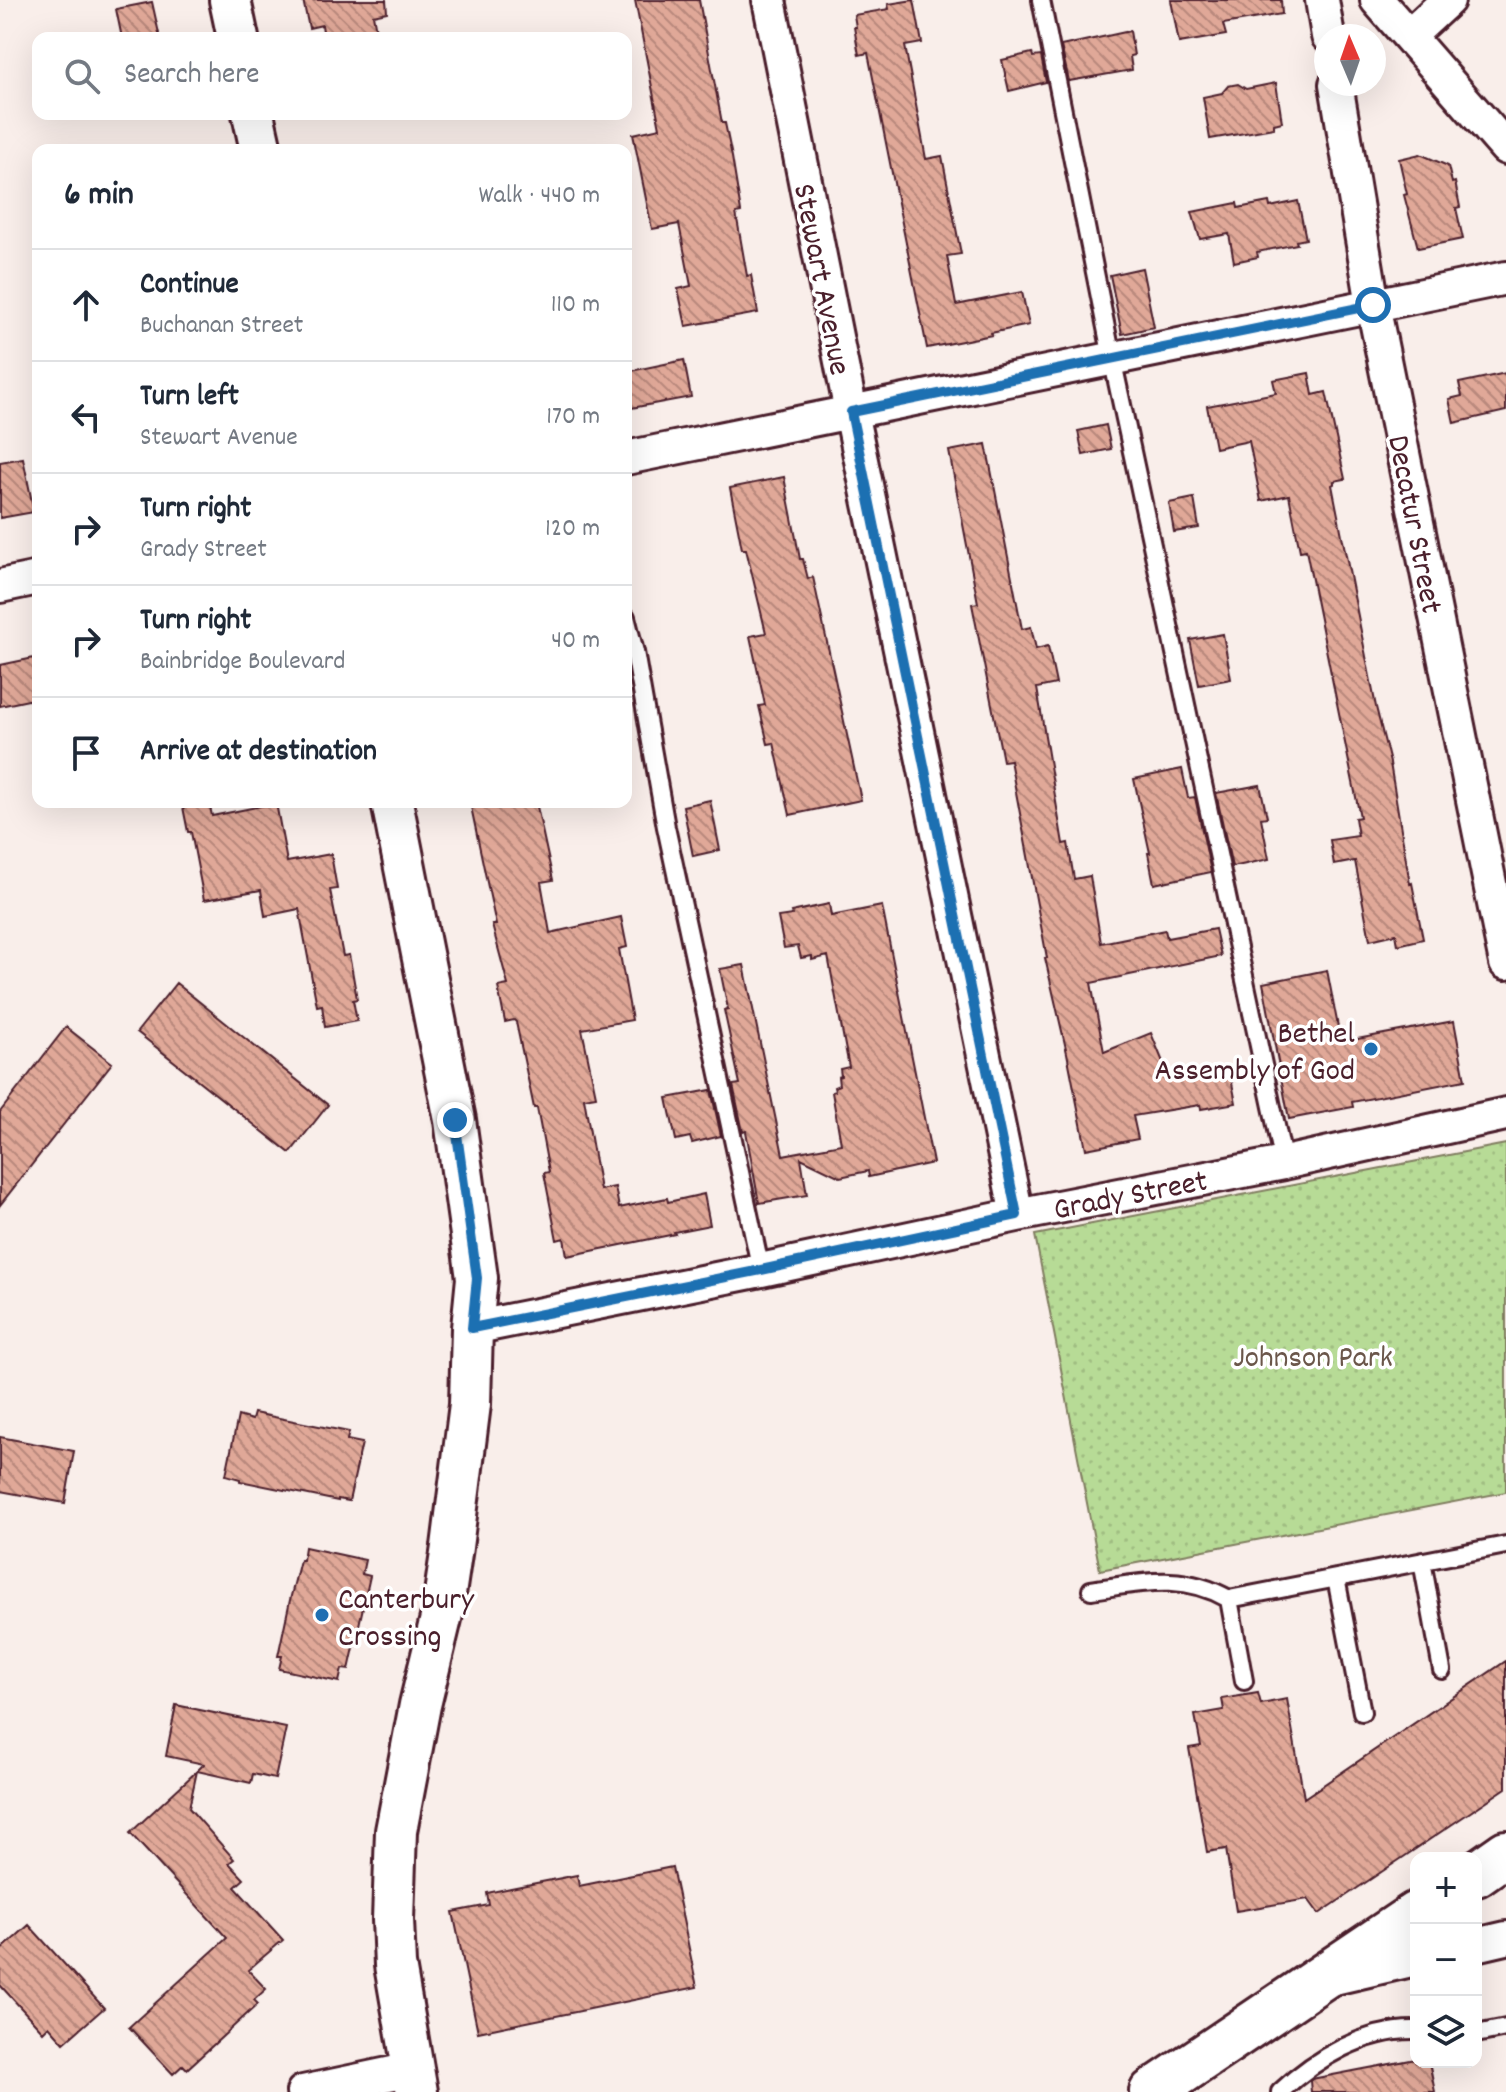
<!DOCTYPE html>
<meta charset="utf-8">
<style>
body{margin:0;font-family:Dekko,sans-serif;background:#f2f2f3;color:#1f2937}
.controls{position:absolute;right:24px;bottom:24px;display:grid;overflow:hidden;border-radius:16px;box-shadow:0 8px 32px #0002}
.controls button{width:72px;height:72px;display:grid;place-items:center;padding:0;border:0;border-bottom:2px solid #e0e1e3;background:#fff;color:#1f2937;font:40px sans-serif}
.compass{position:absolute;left:1314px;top:24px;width:72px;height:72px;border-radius:50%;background:#fff;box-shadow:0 8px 32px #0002;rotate:358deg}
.stop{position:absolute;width:24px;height:24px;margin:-18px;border:6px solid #1f6fb2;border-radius:50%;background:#fff}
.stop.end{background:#1f6fb2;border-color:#fff;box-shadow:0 2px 8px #0008}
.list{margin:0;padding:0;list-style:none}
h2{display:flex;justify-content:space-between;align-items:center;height:104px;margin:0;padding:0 32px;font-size:34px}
h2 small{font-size:26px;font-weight:400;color:#747a83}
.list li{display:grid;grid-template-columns:52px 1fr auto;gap:24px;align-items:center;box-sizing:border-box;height:112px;padding:0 32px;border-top:2px solid #e0e1e3}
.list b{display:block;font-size:30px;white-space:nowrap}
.list p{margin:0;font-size:26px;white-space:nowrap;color:#747a83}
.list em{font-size:26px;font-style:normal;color:#747a83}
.icon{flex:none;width:44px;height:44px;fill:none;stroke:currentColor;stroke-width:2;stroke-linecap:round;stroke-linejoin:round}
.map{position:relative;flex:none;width:1506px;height:2092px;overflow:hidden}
.search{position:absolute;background:#fff;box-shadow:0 8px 32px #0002;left:32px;top:32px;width:600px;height:88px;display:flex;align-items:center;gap:20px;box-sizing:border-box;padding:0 28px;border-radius:16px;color:#747a83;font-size:30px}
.panel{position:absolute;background:#fff;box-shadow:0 8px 32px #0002;left:32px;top:144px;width:600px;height:664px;border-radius:16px}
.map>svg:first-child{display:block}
</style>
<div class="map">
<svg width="1506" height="2092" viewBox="0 0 1506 2092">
<defs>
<pattern id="grass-dots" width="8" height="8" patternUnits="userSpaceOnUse" patternTransform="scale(2)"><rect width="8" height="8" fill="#b7db96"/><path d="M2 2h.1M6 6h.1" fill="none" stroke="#9fbc81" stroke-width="1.8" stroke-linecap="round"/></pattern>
<pattern id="building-back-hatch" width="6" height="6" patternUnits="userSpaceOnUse" patternTransform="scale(2)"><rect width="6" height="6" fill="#e0a898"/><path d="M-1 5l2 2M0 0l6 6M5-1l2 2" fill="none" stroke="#b8887c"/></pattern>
</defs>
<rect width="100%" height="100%" fill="#f9eeea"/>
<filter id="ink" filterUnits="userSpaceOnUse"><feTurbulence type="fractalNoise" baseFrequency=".0125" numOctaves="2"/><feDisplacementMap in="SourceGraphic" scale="16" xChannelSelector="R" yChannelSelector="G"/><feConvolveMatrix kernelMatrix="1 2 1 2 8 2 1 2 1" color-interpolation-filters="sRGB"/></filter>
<g filter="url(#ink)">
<!-- grass -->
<path fill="url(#grass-dots)" stroke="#807d60" stroke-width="2" d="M 1506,1144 L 1506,1492 L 1100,1570 L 1035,1235 Z"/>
<!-- building -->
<path fill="url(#building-back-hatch)" stroke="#4a1f2b" stroke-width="2" d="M 303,0 L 386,0 L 387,12 L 373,15 L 376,31 L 340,38 L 324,38 L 322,25 L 309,28 Z
M 635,0 L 699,0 L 722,123 L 725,123 L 732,157 L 741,212 L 736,213 L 747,276 L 751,275 L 758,313 L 686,326 L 678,289 L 691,286 L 679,224 L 652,229 L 633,134 L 660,128 Z
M 914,0 L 922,43 L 905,46 L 926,159 L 942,156 L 961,254 L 947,256 L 956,305 L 1022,292 L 1029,325 L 991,333 L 992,335 L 927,348 L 868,53 L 859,55 L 854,27 L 856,27 L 854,15 L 889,9 L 888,4 Z
M 1171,0 L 1281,0 L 1282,14 L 1223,24 L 1226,35 L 1179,43 Z
M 152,2 L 160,38 L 122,38 L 116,9 Z
M 1130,31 L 1134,55 L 1130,56 L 1132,70 L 1069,81 L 1061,46 Z
M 1032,53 L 1033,57 L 1041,56 L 1046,82 L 1009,91 L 1002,60 Z
M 1276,83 L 1282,122 L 1274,124 L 1274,128 L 1210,139 L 1203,97 L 1222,93 L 1228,86 L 1238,84 L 1246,89 Z
M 1420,154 L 1448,166 L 1452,183 L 1455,182 L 1460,207 L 1456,208 L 1463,239 L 1418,248 L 1404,195 L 1407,194 L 1399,159 Z
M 1298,201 L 1306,239 L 1296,241 L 1297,244 L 1257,252 L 1258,257 L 1234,262 L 1229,234 L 1200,239 L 1192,212 L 1237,203 L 1238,208 L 1269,202 L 1270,207 Z
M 1142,268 L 1154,327 L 1122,334 L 1110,275 Z
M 684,360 L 691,397 L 626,409 L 626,372 Z
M 1309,373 L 1313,395 L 1326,392 L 1345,479 L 1334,481 L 1334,484 L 1332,485 L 1376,707 L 1390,763 L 1410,884 L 1412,883 L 1423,939 L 1398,945 L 1396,934 L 1370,940 L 1355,861 L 1334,865 L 1330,840 L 1358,836 L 1355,818 L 1360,817 L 1306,550 L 1300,551 L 1289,495 L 1261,501 L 1249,441 L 1215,448 L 1207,406 L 1276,393 L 1273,380 Z
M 1506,373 L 1506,411 L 1454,423 L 1449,399 L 1462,396 L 1459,383 Z
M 1106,425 L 1111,449 L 1083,455 L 1078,431 Z
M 986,444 L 1022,629 L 1031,627 L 1036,649 L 1048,646 L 1056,684 L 1037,688 L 1063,844 L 1068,843 L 1074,879 L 1090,876 L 1101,943 L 1165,930 L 1167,938 L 1215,929 L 1221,956 L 1091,983 L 1104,1052 L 1151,1033 L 1170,1079 L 1229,1068 L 1236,1103 L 1201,1109 L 1200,1105 L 1133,1116 L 1138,1139 L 1086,1149 L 1067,1053 L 1045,958 L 1047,958 L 1010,760 L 1003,761 L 972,604 L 978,603 L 949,451 Z
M 23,458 L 34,512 L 0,518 L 0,462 Z
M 784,477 L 800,559 L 803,559 L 808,579 L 813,577 L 861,800 L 790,815 L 774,743 L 768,744 L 759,706 L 765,705 L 750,636 L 766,633 L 746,549 L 742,549 L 730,488 Z
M 1194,498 L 1199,528 L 1174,532 L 1169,503 Z
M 1223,634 L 1231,679 L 1199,685 L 1190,640 Z
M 34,658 L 38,680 L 38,698 L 0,706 L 0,665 Z
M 1182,769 L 1188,798 L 1195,797 L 1211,872 L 1154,884 L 1148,853 L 1150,853 L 1134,779 Z
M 1260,785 L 1267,817 L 1261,818 L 1269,859 L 1232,867 L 1216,793 Z
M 710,800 L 720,850 L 693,856 L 683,806 Z
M 182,802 L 209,802 L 212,816 L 276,803 L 287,862 L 331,854 L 337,889 L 330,890 L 343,956 L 349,955 L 352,970 L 357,999 L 353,1000 L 357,1021 L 325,1027 L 322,1005 L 317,1006 L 299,909 L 265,916 L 261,890 L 204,900 L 191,832 L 188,832 Z
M 470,802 L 536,802 L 553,880 L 541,882 L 550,933 L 621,917 L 627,947 L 619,949 L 632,1020 L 582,1029 L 596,1096 L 584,1098 L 600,1190 L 615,1187 L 619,1208 L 667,1198 L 668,1202 L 704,1194 L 710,1225 L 674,1232 L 675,1234 L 567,1256 L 564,1238 L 557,1240 L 544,1173 L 549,1172 L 537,1108 L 534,1108 L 516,1022 L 514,1020 L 505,1022 L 498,987 L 508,985 L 492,925 L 496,925 Z
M 829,904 L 831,916 L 882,906 L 933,1163 L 869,1177 L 868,1171 L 840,1177 L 801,1158 L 807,1195 L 759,1203 L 746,1131 L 743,1132 L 733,1085 L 740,1084 L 724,1010 L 728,1009 L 720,969 L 744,965 L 783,1155 L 841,1144 L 832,1092 L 835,1091 L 834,1087 L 839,1085 L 838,1077 L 841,1076 L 840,1069 L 849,1067 L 828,956 L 812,960 L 812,956 L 801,958 L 798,946 L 784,948 L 778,917 L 792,915 L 791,912 Z
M 1327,970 L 1341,1042 L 1454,1021 L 1465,1080 L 1352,1102 L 1353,1107 L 1289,1119 L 1263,983 Z
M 176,983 L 328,1105 L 290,1153 L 137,1032 Z
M 66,1027 L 112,1063 L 0,1205 L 0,1112 Z
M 711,1090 L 721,1136 L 692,1143 L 690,1137 L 676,1140 L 667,1098 Z
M 254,1413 L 349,1432 L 347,1440 L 362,1443 L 349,1501 L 338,1499 L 338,1501 L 240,1481 L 240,1479 L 226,1475 L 238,1416 L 252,1420 Z
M 0,1437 L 74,1451 L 65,1503 L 0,1491 Z
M 305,1547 L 365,1560 L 362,1574 L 370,1576 L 349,1670 L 342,1669 L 339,1682 L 279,1669 L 282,1656 L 278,1656 L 290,1600 L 300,1560 L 303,1560 Z
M 1506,1661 L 1506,1788 L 1319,1914 L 1308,1899 L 1236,1911 L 1226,1849 L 1207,1852 L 1189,1748 L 1201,1746 L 1195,1715 L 1224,1710 L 1222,1699 L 1258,1693 L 1261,1704 L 1287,1699 L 1304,1798 Z
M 176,1705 L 286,1728 L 275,1779 L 253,1774 L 251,1783 L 197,1771 L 204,1764 L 166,1756 Z
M 197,1771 L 189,1808 L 234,1859 L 229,1863 L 244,1879 L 235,1887 L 283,1940 L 248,1970 L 266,1989 L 254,2000 L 258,2004 L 187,2069 L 183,2065 L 173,2074 L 129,2027 L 227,1938 L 130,1833 Z
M 672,1867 L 697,1987 L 478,2032 L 453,1912 L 489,1905 L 487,1893 L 511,1888 L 577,1875 L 579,1886 Z
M 29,1925 L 104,2008 L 64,2043 L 49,2026 L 43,2032 L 0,1985 L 0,1951 Z
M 1416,2059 L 1416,2062 L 1429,2062 L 1435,2092 L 1311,2092 L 1310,2081 L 1312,2079 Z"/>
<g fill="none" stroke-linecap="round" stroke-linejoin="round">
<defs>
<path id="service" d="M 1041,0 L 1112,358 L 1284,1163
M 626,617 L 635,652 L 666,827 L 761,1270
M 1422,1561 L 1442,1670
M 1336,1578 L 1362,1712
M 1091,1590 C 1142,1583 1182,1572 1229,1599 L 1506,1545
M 1229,1599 L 1244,1681
M 1476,2034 L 1506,2028
M 1280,2092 C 1316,2058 1365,2029 1416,2030"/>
<path id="minor" d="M 769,0 L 851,412 L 1017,1215
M 1322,0 L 1328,36
M 1377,0 L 1506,148
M 1409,36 L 1448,0
M 1336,84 L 1373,305 L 1506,963
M 626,458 L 1506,278
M 0,586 L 38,578
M 472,1328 L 761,1270 L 1017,1215 L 1284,1163 L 1506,1114
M 1476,1945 L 1506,1938
M 1330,1979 L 1416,1959
M 303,2092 L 412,2069"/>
<path id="tertiary" d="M 230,0 L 238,38
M 253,114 L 261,150
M 392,802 L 455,1120 L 477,1278 L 472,1328 L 470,1404 L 452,1547 L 442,1614 L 420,1705 L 396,1831 L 393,1920 L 395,1965 L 417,2092"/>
<path id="primary" d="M 1476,1874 L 1506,1853
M 1152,2092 L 1416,1914"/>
</defs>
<!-- service casing -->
<use href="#service" stroke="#4a1f2b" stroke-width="22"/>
<!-- minor casing -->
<use href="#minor" stroke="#4a1f2b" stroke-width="38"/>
<!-- tertiary casing -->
<use href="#tertiary" stroke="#4a1f2b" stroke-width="46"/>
<!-- primary casing -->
<use href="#primary" stroke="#4a1f2b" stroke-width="50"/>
<!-- service -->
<use href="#service" stroke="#fff" stroke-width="16"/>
<!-- minor -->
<use href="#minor" stroke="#fff" stroke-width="32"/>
<!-- tertiary -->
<use href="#tertiary" stroke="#fff" stroke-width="40"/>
<!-- primary -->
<use href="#primary" stroke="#fff" stroke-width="44"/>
</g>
</g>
<g fill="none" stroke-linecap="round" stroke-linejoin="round" filter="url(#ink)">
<!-- route -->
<path stroke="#1f6fb2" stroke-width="10" d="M 455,1120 L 477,1278 L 472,1328 L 761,1270 L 1017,1215 L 851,412 L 1373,305"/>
</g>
<!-- markers -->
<g fill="#1f6fb2" stroke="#fff" stroke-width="3">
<circle cx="1371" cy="1049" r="8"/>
<circle cx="322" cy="1615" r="8"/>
</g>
<g text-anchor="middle" stroke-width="7" stroke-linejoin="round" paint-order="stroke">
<!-- street labels -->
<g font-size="32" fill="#4a1f2b" stroke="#fff">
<text transform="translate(824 279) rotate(79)" y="11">Stewart Avenue</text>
<text transform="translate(1417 524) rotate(79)" y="11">Decatur Street</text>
<text transform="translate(1130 1193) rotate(-11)" y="11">Grady Street</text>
</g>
<!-- poi labels -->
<g font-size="32" fill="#4a1f2b" stroke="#fff" text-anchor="end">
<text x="1355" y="1042">Bethel<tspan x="1355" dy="37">Assembly of God</tspan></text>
<text x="338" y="1608" text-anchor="start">Canterbury<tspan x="338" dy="37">Crossing</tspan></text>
</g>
<!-- park labels -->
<g font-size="32" fill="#6b574b" stroke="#fff">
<text x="1313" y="1366">Johnson Park</text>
</g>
</g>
</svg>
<div class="controls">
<button>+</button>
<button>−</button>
<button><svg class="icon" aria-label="layers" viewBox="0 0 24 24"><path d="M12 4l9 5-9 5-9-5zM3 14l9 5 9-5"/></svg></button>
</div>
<svg class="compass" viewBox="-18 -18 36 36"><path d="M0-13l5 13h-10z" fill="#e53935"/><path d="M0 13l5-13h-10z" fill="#747a83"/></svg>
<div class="stop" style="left:1373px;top:305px"></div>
<div class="stop end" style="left:455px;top:1120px"></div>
<div class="search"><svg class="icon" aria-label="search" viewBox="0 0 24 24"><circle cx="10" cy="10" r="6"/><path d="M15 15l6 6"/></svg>Search here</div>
<section class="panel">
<h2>6 min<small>Walk · 440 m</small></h2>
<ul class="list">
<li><svg class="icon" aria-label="ahead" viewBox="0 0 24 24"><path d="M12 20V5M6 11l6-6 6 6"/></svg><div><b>Continue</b><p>Buchanan Street</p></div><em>110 m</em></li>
<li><svg class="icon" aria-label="left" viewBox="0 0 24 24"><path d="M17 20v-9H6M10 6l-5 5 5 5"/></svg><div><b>Turn left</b><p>Stewart Avenue</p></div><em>170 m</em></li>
<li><svg class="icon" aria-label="right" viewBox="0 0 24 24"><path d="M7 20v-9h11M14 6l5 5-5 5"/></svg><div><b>Turn right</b><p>Grady Street</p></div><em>120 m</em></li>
<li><svg class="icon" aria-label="right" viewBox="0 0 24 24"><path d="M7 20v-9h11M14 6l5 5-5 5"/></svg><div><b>Turn right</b><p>Bainbridge Boulevard</p></div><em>40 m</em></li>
<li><svg class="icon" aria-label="arrive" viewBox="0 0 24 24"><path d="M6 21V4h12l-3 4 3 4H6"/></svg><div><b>Arrive at destination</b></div></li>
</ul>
</section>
</div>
